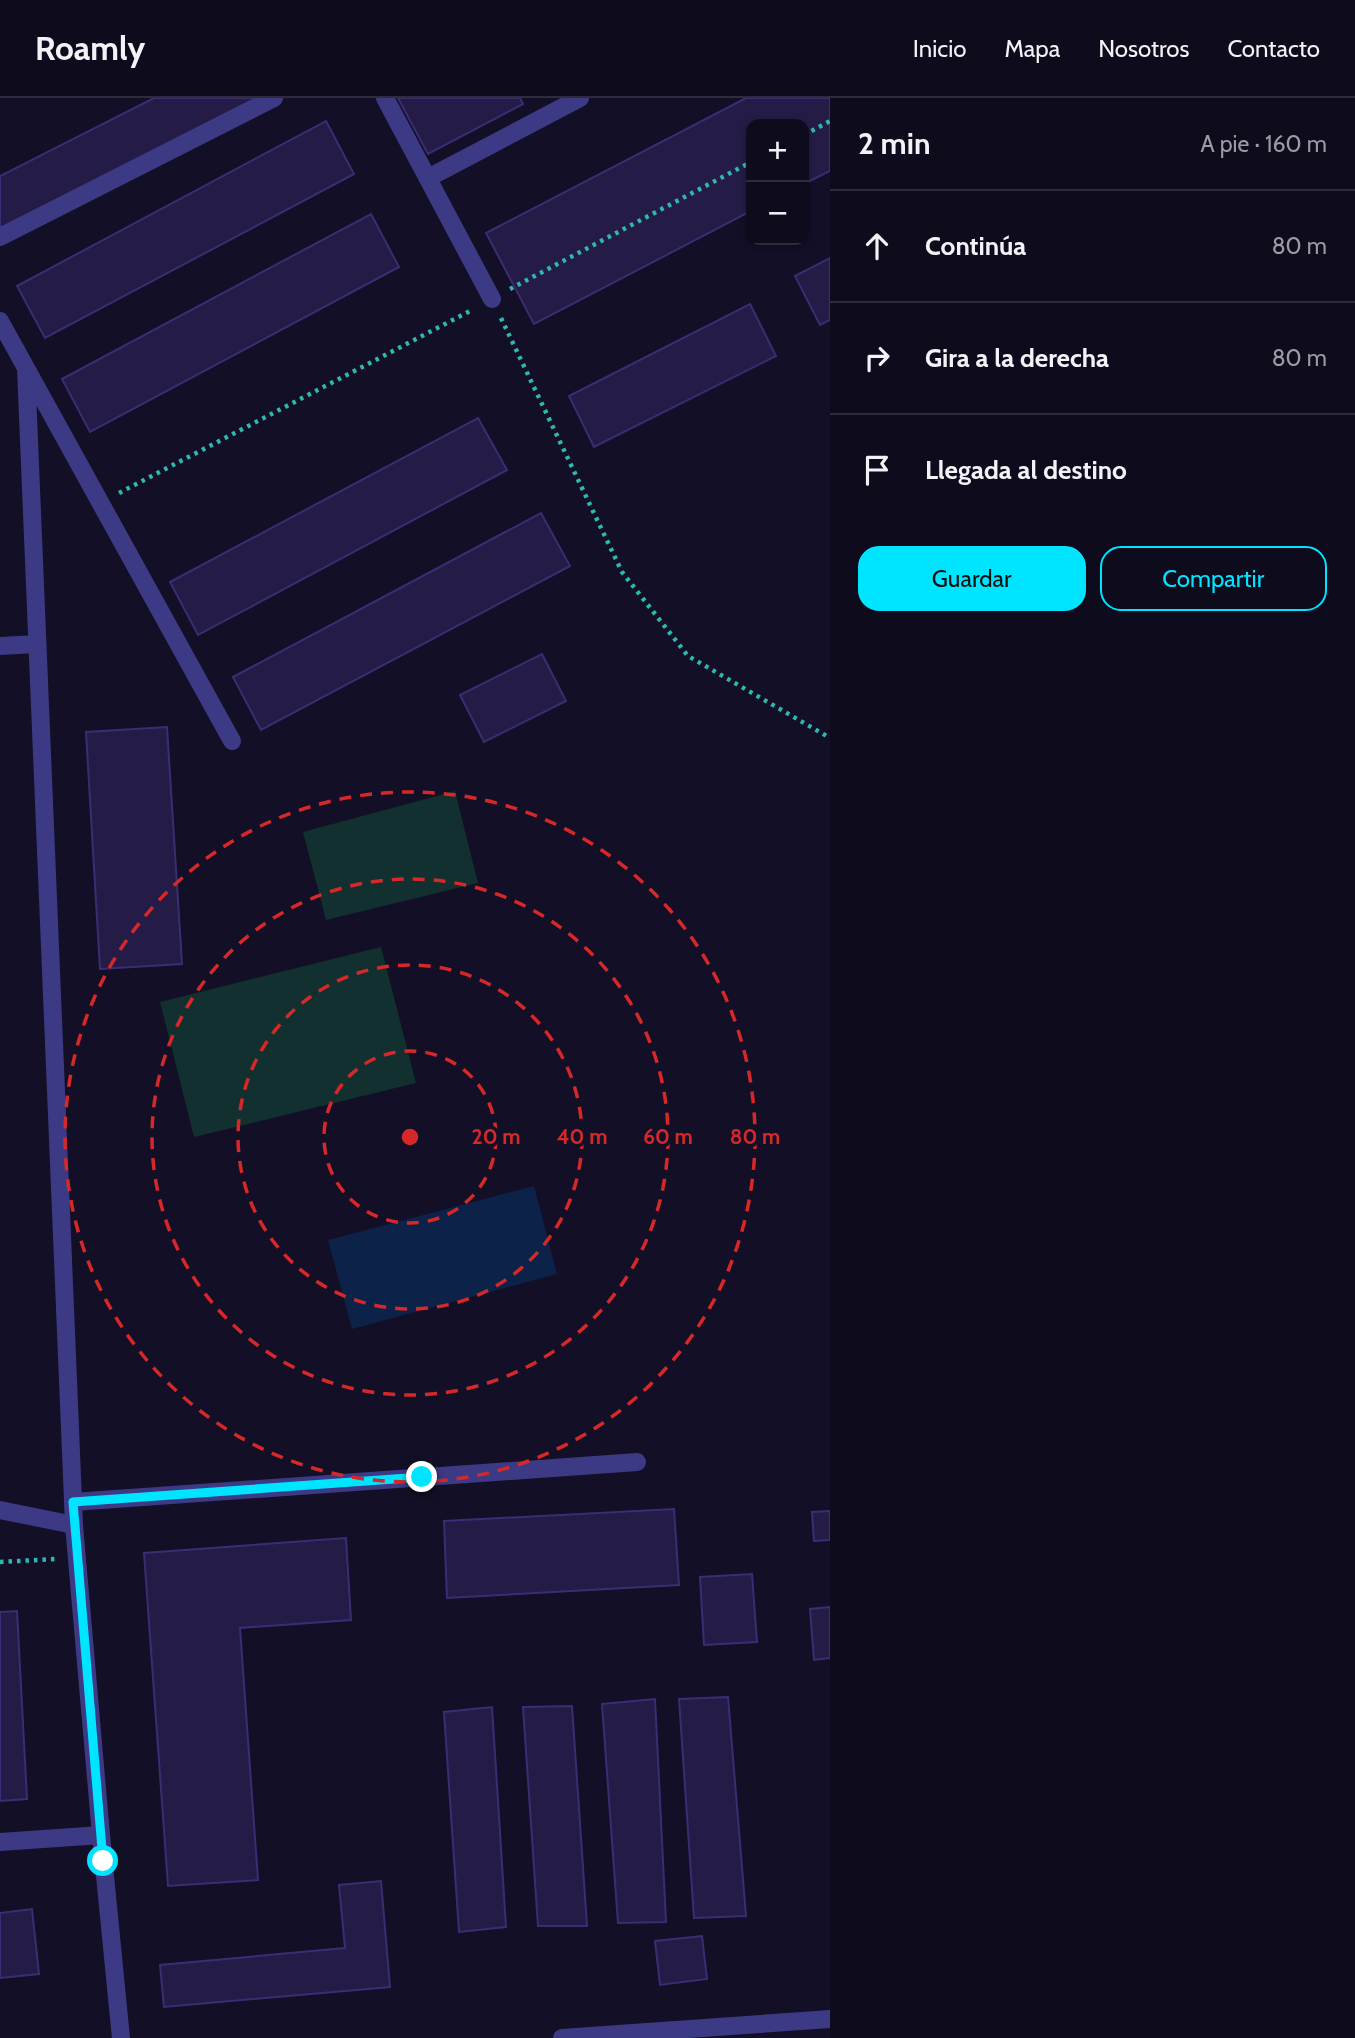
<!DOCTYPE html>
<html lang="es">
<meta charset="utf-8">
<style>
body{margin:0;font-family:Cabin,sans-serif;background:#1c1929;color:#f1f3f6}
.controls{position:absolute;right:21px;top:21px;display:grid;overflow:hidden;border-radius:14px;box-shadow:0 2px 5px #0004}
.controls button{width:63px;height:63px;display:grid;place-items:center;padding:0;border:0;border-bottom:2px solid #2e2b3b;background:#0e0b1c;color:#f1f3f6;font:35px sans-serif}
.stop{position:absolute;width:21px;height:21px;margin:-16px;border:5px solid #00e5ff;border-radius:50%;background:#fff}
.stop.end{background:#00e5ff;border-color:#fff;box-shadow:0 2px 7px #0008}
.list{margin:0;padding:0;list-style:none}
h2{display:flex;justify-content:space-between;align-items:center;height:91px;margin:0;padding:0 28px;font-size:30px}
h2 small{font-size:23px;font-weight:400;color:#9b9ba3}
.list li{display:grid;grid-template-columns:46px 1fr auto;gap:21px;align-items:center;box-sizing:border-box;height:112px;padding:0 28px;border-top:2px solid #2e2b3b}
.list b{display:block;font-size:26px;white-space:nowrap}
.list em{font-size:23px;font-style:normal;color:#9b9ba3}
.actions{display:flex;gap:14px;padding:21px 28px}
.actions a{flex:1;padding:16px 0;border:2px solid #00e5ff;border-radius:21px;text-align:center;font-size:24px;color:#00e5ff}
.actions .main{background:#00e5ff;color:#111}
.icon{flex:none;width:38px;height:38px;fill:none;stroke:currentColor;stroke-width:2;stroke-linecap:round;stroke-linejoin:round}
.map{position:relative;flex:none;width:830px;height:1940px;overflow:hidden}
header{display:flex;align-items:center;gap:42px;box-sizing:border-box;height:98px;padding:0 35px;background:#0e0b1c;border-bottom:2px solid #2e2b3b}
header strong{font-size:33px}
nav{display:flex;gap:38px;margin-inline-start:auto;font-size:24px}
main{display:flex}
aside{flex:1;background:#0e0b1c}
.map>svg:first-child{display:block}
</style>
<header>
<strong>Roamly</strong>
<nav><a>Inicio</a><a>Mapa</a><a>Nosotros</a><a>Contacto</a></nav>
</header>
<main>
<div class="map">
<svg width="830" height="1940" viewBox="0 0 830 1940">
<rect width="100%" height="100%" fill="#130f26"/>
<!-- green -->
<path fill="#12302f" d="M 455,693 L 478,785 L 326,822 L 303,734 Z
M 381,849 L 416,985 L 194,1039 L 160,904 Z"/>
<!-- water -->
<path fill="#0c2248" d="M 534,1088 L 557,1176 L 352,1231 L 328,1142 Z"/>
<!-- building -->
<path fill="#241b47" stroke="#3b2d73" stroke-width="2" d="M 154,0 L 258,0 L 0,130 L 0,78 Z
M 398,0 L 520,0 L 523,6 L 428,56 Z
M 746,0 L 830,0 L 830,73 L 804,86 L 804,26 L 751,26 L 751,113 L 534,226 L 486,135 Z
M 326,23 L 354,76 L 45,240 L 17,188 Z
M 371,116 L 399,169 L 90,334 L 62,281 Z
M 830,160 L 830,222 L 820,227 L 795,178 Z
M 750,206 L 776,258 L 594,349 L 569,298 Z
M 478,320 L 507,372 L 198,537 L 170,484 Z
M 541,415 L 570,468 L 261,632 L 233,579 Z
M 542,556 L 566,603 L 484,644 L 460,597 Z
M 167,629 L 182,866 L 100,871 L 86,634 Z
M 674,1411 L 679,1487 L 447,1500 L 444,1423 Z
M 830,1413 L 830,1442 L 814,1443 L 812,1414 Z
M 346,1440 L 351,1522 L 240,1530 L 258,1782 L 168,1788 L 144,1455 Z
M 752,1476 L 757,1544 L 704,1547 L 700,1479 Z
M 830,1509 L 830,1560 L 814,1562 L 810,1511 Z
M 17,1513 L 27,1701 L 0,1703 L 0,1514 Z
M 728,1599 L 746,1818 L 694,1820 L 679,1601 Z
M 655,1601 L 666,1824 L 618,1825 L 602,1606 Z
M 572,1608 L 587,1828 L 538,1828 L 523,1609 Z
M 492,1609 L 506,1829 L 459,1834 L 444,1614 Z
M 381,1783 L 390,1889 L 164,1909 L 160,1867 L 345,1850 L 339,1787 Z
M 32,1811 L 39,1876 L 0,1880 L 0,1815 Z
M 702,1838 L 707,1881 L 660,1887 L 655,1843 Z"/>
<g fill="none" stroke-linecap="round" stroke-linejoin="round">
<!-- path -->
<path stroke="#2fb8b0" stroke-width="4.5" stroke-dasharray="3.5 5" stroke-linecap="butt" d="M 804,37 L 830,23
M 510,191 L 751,64
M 501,220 L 622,474 L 688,558 L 830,640
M 119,395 L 472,212
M 0,1464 L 55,1461"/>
<!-- minor -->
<path stroke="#3d3a85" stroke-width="18" d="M 385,0 L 492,201
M 428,80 L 580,0
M 0,139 L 274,0
M 0,223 L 232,643
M 26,270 L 74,1427 L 101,1737 L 121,1940
M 0,548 L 37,546
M 73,1404 L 637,1364
M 0,1412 L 74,1427
M 0,1744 L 101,1737
M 562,1940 L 830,1921"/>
</g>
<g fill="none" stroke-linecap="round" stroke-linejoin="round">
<!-- route -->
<path stroke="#00e5ff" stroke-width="9" d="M 103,1763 L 73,1404 L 422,1379"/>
</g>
<!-- distance rings -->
<g fill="none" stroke="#d62828" stroke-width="3.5" stroke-dasharray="12 9">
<circle cx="410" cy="1039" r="86"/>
<circle cx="410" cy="1039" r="172"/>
<circle cx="410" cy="1039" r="258"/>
<circle cx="410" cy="1039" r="345"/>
</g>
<circle cx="410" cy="1039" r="10" fill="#d62828" stroke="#130f26" stroke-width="3.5"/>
<g font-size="21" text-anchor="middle" font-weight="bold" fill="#d62828" stroke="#130f26" stroke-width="7" stroke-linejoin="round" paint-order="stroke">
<text x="496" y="1046">20 m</text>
<text x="582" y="1046">40 m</text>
<text x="668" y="1046">60 m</text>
<text x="755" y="1046">80 m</text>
</g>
</svg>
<div class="controls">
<button>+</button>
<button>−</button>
</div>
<div class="stop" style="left:103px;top:1763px"></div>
<div class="stop end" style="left:422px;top:1379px"></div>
</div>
<aside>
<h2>2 min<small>A pie · 160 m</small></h2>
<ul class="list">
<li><svg class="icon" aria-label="ahead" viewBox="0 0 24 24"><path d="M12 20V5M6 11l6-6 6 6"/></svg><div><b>Continúa</b></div><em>80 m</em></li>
<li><svg class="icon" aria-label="right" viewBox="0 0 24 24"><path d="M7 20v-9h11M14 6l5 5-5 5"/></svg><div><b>Gira a la derecha</b></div><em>80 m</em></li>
<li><svg class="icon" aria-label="arrive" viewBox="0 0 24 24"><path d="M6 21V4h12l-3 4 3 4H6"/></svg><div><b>Llegada al destino</b></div></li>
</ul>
<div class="actions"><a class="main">Guardar</a><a>Compartir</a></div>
</aside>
</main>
